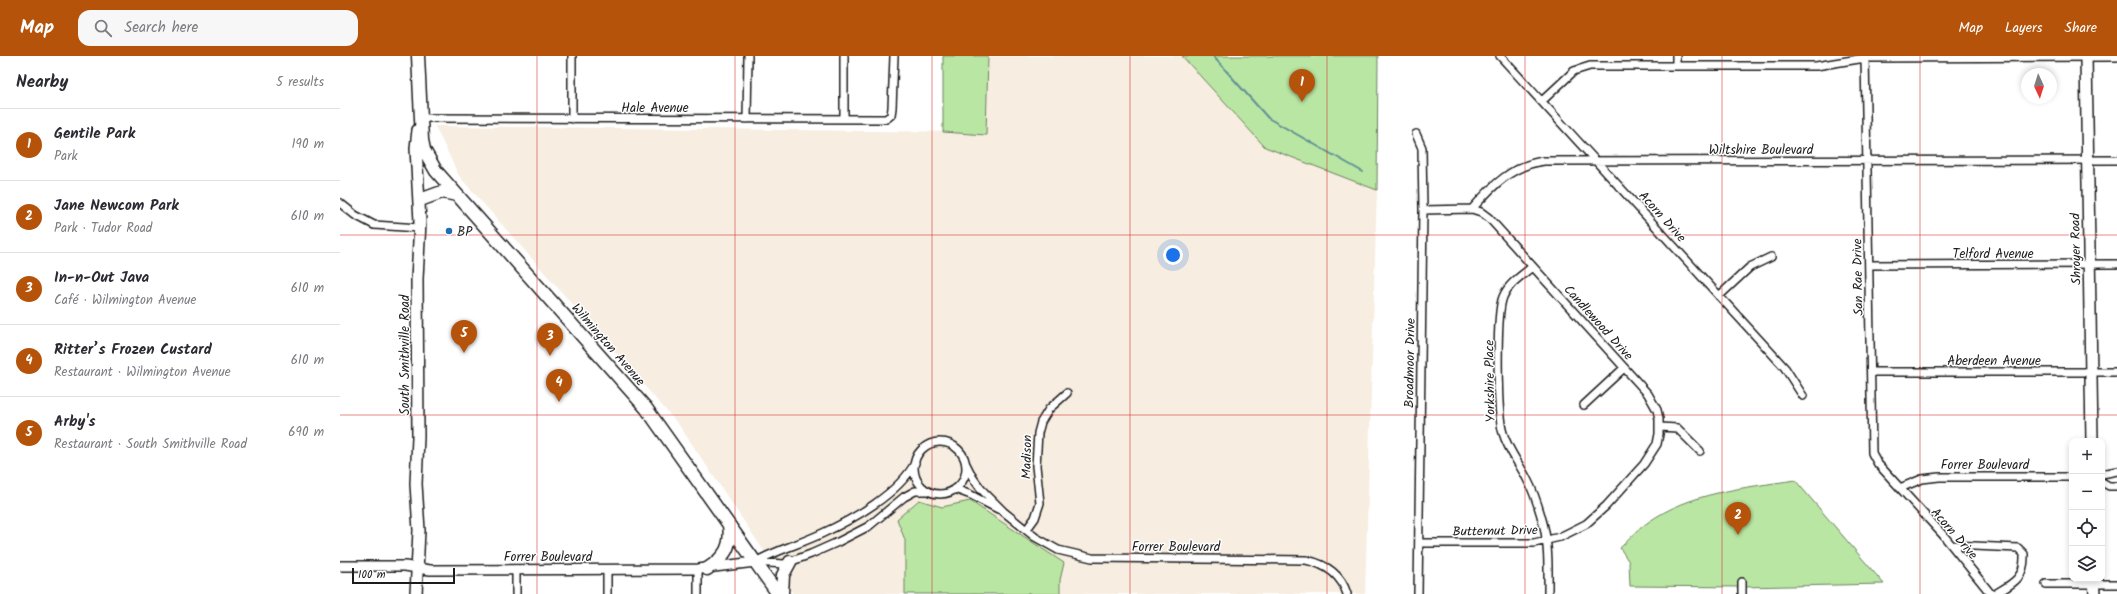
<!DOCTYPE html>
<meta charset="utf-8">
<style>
body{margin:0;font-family:Kalam,sans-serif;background:#f7f7f7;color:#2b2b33}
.controls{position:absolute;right:12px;bottom:12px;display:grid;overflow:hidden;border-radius:8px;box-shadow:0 2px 6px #0003}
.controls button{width:36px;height:36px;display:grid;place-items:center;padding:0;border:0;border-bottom:1px solid #e1e1e2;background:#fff;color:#2b2b33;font:20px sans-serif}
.compass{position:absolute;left:1681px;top:12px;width:36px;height:36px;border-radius:50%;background:#fff;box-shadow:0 2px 6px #0003;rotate:176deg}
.scale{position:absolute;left:12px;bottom:10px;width:103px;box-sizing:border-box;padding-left:4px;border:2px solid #1c1c1c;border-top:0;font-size:11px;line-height:14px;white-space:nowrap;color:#1c1c1c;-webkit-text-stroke:3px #fff;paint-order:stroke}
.you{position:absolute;left:833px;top:199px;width:14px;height:14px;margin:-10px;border:3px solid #fff;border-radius:50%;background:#1a73e8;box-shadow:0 0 0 6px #1a73e833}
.badge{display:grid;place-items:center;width:26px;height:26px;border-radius:50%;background:#b45309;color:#fff;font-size:13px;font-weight:700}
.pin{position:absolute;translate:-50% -33px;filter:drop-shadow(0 1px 2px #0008)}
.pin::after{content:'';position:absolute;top:21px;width:14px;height:12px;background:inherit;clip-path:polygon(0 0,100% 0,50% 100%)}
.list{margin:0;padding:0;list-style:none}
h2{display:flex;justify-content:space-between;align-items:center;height:52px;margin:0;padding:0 16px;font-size:17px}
h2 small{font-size:13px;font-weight:400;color:#7c7c81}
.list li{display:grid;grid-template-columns:26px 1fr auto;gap:12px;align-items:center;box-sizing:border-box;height:72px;padding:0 16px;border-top:1px solid #e1e1e2}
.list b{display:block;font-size:15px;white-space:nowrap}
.list p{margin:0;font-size:13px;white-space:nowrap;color:#7c7c81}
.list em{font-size:13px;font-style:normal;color:#7c7c81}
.icon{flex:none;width:22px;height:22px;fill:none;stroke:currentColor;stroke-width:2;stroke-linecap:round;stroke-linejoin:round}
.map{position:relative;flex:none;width:1777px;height:538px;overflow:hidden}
header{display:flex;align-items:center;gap:24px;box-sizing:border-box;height:56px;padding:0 20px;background:#b45309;color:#fff}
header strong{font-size:19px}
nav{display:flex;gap:22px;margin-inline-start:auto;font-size:14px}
.search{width:280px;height:36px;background:#f7f7f7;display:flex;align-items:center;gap:10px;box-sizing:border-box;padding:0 14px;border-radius:12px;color:#7c7c81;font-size:15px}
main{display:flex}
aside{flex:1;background:#fff}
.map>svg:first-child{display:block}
</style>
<header>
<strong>Map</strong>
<div class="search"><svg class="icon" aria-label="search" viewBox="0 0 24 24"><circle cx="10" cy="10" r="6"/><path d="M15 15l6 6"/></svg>Search here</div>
<nav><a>Map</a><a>Layers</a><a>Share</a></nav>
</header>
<main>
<aside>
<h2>Nearby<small>5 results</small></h2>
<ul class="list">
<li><span class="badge">1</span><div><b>Gentile Park</b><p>Park</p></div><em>190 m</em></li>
<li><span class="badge">2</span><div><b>Jane Newcom Park</b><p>Park · Tudor Road</p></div><em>610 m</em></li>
<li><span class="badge">3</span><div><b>In-n-Out Java</b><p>Café · Wilmington Avenue</p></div><em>610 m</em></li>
<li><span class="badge">4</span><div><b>Ritter’s Frozen Custard</b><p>Restaurant · Wilmington Avenue</p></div><em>610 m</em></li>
<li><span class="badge">5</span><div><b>Arby's</b><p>Restaurant · South Smithville Road</p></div><em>690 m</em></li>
</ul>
</aside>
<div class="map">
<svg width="1777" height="538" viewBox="0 0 1777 538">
<rect width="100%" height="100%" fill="#fff"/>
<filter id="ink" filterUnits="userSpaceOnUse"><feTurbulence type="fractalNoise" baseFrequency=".025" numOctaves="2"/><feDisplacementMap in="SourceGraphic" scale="8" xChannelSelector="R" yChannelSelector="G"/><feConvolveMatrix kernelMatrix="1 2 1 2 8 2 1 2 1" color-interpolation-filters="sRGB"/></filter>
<g filter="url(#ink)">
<!-- built -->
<path fill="#f7ede0" d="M 648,0 L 842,0 L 925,91 L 1037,134 L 1025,538 L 453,538 L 339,369 L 119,120 L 95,70 L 625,76 L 646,79 Z"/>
<!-- green -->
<path fill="#bae6a3" stroke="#6b8160" d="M 603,0 L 648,0 L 646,79 L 603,76 Z
M 842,0 L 1038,0 L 1037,134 L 925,91 Z
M 1455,424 L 1544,528 L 1402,531 L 1290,530 L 1289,506 L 1280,492 C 1289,484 1297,474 1307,467 C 1350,436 1404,432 1455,424 Z
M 579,444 L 602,451 L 630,445 L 724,507 L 720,524 L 720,538 L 565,538 L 565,484 L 557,463 Z"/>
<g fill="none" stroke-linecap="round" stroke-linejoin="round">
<!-- stream -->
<path stroke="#609095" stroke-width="2" d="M 873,0 L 928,62 L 1023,116"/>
<defs>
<path id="minor" d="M 1160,0 L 1445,312 L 1463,340
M 1336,0 L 1336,10
M 1525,0 L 1532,397 L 1538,408 L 1604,480 L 1651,538
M 1202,45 L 1234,15 L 1250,10 L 1476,10 L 1525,2 L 1777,1
M 80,62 L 546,63 L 551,59 L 552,52 L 554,0
M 232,63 L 232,0
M 407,63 L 408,0
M 504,63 L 504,0
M 1076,78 L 1082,92 L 1083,154 L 1078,538
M 0,147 L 15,159 L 34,169 L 79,172
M 1083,154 L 1132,153 C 1152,130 1172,109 1204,105 L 1777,104
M 1529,209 L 1777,208
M 1192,211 C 1181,220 1168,228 1163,241 C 1156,257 1157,360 1163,377 C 1168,394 1179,407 1187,423 C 1195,438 1200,455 1204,471 C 1209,493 1208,516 1208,538
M 1379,240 L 1410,211 L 1431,201
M 1531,316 L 1777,316
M 1244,349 L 1284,312
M 1320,371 L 1337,372 L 1360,395
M574 412a26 26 0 1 1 52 0a26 26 0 1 1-52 0Z
M 626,408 L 633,422 L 641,433 L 664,456 L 695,481 L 718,494 L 752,502 L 966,504 C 985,508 1001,518 1007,538
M 1762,418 L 1777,415
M 1762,426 L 1769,430 L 1777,430
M 1560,432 L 1582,423 L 1599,421 L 1732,421
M 615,433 L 631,439 L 658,453
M 687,473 L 695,462 L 700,447 L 696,410 L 698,377 L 701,366 L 709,353 L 727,337
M 1079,487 L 1194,487 L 1220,481 L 1246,468 L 1266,450 L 1304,408 L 1317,388 L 1319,378 L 1319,363 L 1317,354 L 1308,338 L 1149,162 L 1141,156 L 1132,153
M 1612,489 L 1678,492 L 1684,498 C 1685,522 1674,527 1655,538
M 415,506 L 444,508 L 471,498 L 498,486 L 529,470 L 564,441 L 575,435 L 588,435
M 415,506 C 437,494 460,488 483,477 C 514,463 559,437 575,407
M 358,513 L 358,538
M 1402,526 L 1402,538
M 1706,528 L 1777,528
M 176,538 L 176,513
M 267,538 L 267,513"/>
<path id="tertiary" d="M 0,510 L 65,510 L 90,514 L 358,513 L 415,506"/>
<path id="secondary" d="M 1746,0 L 1752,385
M 1754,523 L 1755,538
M 76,538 L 79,474 L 76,428 L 78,381 L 77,223 L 80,166 L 76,92 L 78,74"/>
<path id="primary" d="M 78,0 L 82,84 L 84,94 L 96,115 L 306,352 L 438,538
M 80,144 L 102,136 L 117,139
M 367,513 C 385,501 392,491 389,469
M 442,538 L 443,519 L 450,506"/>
</defs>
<!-- minor casing -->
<use href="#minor" stroke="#1c1c1c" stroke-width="10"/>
<!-- tertiary casing -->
<use href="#tertiary" stroke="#1c1c1c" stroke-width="12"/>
<!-- secondary casing -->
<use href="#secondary" stroke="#1c1c1c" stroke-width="14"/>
<!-- primary casing -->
<use href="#primary" stroke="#1c1c1c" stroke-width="15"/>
<!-- minor -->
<use href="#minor" stroke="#fff" stroke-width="7"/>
<!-- tertiary -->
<use href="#tertiary" stroke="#fff" stroke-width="9"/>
<!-- secondary -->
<use href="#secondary" stroke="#fff" stroke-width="11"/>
<!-- primary -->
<use href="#primary" stroke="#fff" stroke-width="12"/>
</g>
</g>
<!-- grid -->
<path fill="none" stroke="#d62828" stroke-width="1" stroke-opacity="0.55" d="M 197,0 L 197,538M 395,0 L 395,538M 592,0 L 592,538M 790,0 L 790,538M 987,0 L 987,538M 1185,0 L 1185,538M 1382,0 L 1382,538M 1580,0 L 1580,538M 0,179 L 1777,179M 0,359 L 1777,359"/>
<!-- markers -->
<circle fill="#1f6fb2" stroke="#fff" stroke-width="1.5" cx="109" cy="175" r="4"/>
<g text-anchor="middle" stroke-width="3" stroke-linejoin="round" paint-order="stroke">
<!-- street labels -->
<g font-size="13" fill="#1c1c1c" stroke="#fff">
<text x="315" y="56">Hale Avenue</text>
<text x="1421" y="98">Wiltshire Boulevard</text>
<text transform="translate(1323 160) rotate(48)" y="5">Acorn Drive</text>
<text transform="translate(1735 193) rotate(-91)" y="5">Shroyer Road</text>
<text x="1653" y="202">Telford Avenue</text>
<text transform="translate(1517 221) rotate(-91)" y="5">San Rae Drive</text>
<text transform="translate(1259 266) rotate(48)" y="5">Candlewood Drive</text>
<text transform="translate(269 288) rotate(49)" y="5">Wilmington Avenue</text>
<text transform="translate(64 299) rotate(-90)" y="5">South Smithville Road</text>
<text x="1654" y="309">Aberdeen Avenue</text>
<text transform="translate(1069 307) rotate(-89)" y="5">Broadmoor Drive</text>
<text transform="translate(1149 325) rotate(-91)" y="5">Yorkshire Place</text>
<text transform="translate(686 401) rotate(-89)" y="5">Madison</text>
<text x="1645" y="413">Forrer Boulevard</text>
<text transform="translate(1155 474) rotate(-1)" y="5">Butternut Drive</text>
<text transform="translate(1615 477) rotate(49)" y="5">Acorn Drive</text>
<text x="836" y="495">Forrer Boulevard</text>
<text x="208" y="505">Forrer Boulevard</text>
</g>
<!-- poi labels -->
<g font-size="13" fill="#1c1c1c" stroke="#fff" text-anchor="start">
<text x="117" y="180">BP</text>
</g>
</g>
</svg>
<div class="controls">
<button>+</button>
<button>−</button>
<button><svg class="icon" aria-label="locate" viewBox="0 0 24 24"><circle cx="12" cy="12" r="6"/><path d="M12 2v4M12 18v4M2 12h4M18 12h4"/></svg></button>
<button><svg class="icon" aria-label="layers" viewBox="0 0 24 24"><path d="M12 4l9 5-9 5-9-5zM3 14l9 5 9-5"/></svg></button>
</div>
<svg class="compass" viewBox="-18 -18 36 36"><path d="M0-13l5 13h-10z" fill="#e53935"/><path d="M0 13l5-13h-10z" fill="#7c7c81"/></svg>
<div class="scale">100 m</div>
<div class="you"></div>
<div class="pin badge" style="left:962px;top:46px">1</div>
<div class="pin badge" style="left:1398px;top:479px">2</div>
<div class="pin badge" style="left:210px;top:300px">3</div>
<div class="pin badge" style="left:219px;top:346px">4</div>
<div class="pin badge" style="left:124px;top:297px">5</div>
</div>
</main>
